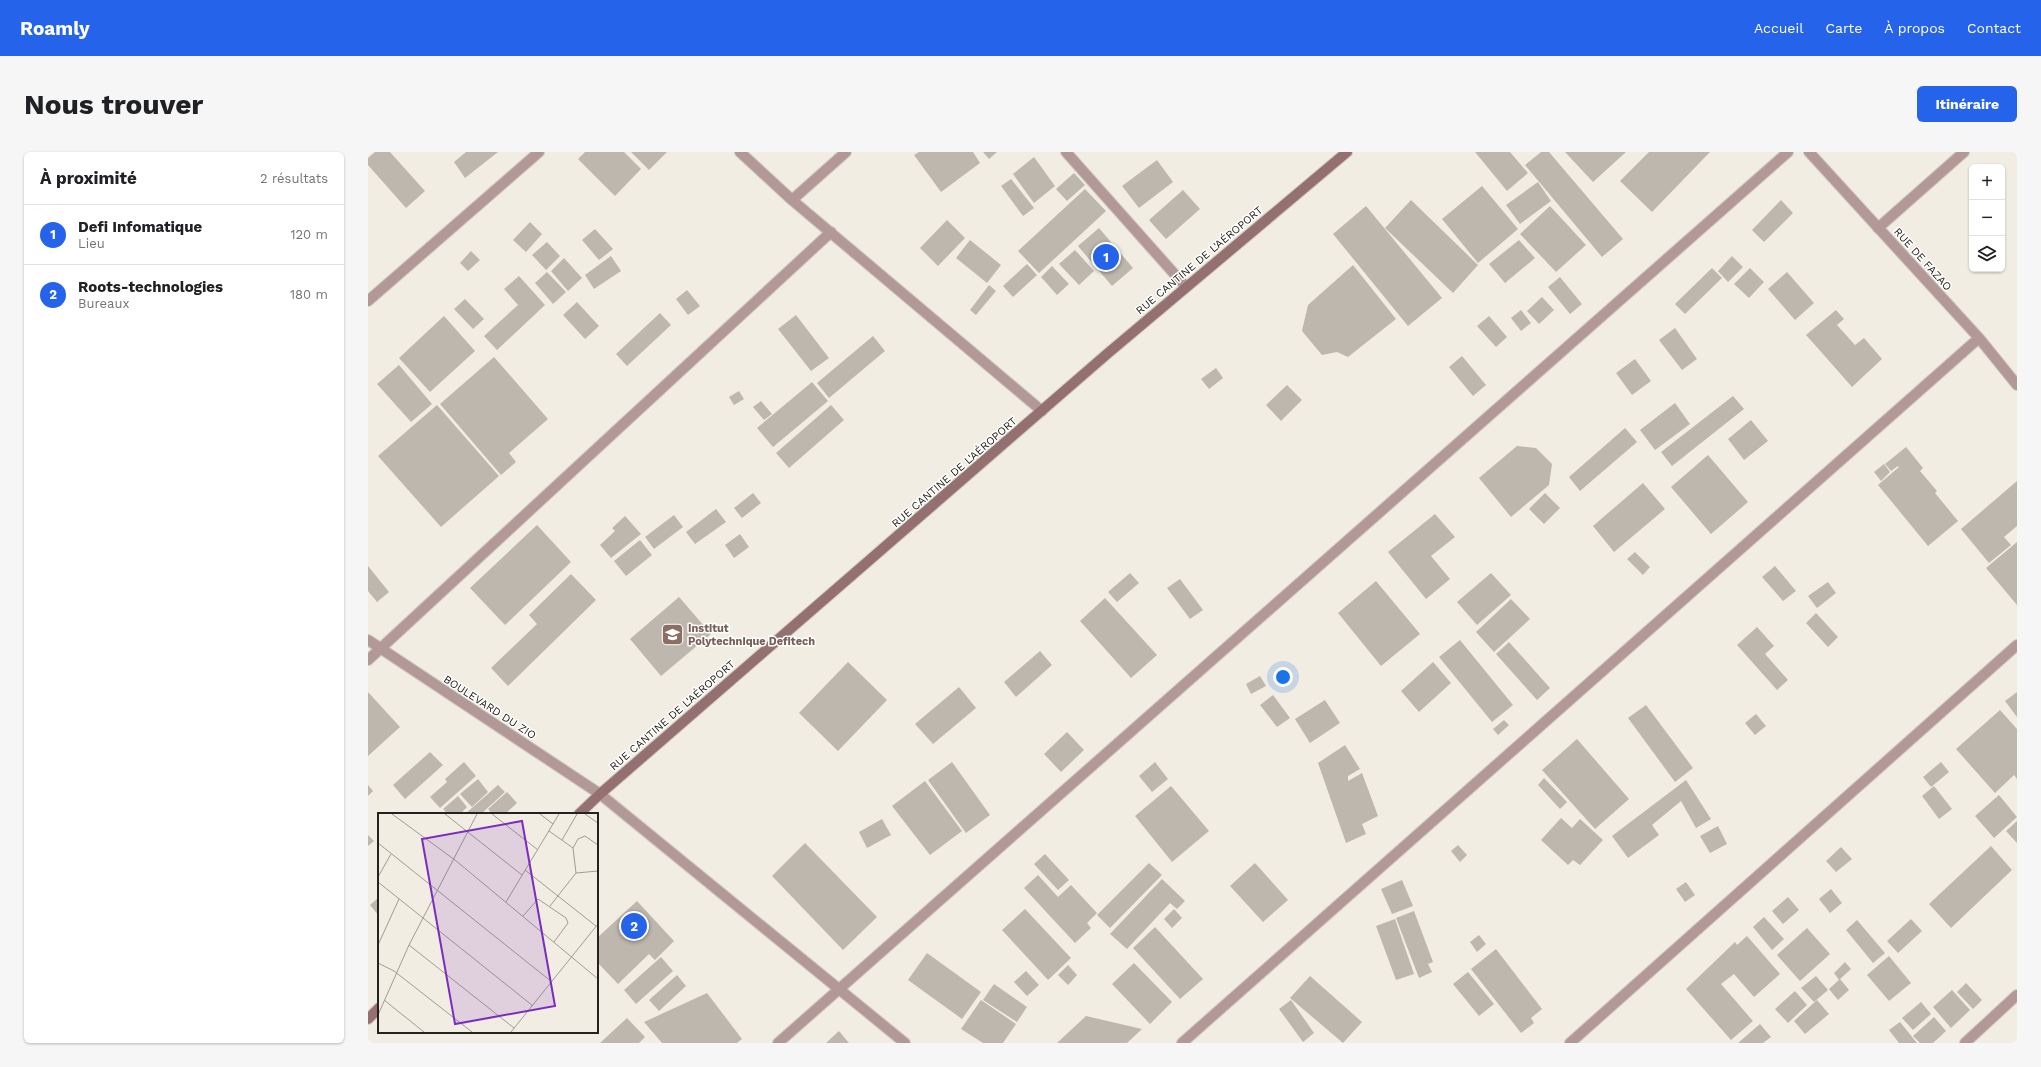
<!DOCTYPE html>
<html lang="fr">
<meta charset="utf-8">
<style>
body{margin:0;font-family:"Work Sans",sans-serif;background:#f6f6f6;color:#202124}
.controls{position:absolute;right:12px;top:12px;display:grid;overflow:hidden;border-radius:6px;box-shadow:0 1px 3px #0004}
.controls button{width:36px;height:36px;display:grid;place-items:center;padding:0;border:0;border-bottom:1px solid #e0e0e0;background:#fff;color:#202124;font:20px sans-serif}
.you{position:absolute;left:915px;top:525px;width:14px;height:14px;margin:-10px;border:3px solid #fff;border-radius:50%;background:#1a73e8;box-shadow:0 0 0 6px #1a73e833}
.badge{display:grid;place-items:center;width:26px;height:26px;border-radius:50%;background:#2563eb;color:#fff;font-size:13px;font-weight:700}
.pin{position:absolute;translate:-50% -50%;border:2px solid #fff;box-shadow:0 1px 4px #0006}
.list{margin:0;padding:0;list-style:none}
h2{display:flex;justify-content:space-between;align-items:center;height:52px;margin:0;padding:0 16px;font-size:17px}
h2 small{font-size:13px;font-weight:400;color:#757577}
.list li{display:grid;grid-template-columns:26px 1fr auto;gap:12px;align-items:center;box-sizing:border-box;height:60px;padding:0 16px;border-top:1px solid #e0e0e0}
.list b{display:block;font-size:15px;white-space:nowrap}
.list p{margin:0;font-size:13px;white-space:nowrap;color:#757577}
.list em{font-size:13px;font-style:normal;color:#757577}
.icon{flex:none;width:22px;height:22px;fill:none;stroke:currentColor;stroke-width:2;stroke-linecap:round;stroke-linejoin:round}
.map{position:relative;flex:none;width:1649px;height:891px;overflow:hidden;border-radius:6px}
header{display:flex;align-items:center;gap:24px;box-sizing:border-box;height:56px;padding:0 20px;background:#2563eb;color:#fff}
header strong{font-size:19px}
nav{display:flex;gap:22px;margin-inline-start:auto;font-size:14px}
.intro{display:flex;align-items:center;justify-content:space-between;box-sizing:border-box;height:96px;padding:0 24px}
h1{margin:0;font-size:28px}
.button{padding:10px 18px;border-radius:6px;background:#2563eb;color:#fff;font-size:14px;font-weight:700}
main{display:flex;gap:24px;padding:0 24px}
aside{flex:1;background:#fff;border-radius:6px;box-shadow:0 1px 3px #0004}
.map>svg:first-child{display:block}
</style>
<header>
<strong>Roamly</strong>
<nav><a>Accueil</a><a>Carte</a><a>À propos</a><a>Contact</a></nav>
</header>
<div class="intro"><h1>Nous trouver</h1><a class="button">Itinéraire</a></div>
<main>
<aside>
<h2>À proximité<small>2 résultats</small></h2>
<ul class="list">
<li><span class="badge">1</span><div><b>Defi Infomatique</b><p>Lieu</p></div><em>120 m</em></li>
<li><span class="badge">2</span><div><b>Roots-technologies</b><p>Bureaux</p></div><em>180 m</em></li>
</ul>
</aside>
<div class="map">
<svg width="1649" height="891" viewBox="0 0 1649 891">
<rect width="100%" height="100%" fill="#f2ede3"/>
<!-- building -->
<path fill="#bdb7ae" d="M 7,0 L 22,0 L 57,39 L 38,56 L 0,13 L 0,6 Z
M 98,0 L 130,0 L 97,26 L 86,10 Z
M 217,0 L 256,0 L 273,17 L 247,44 L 210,7 Z
M 263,0 L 299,0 L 281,18 Z
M 551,0 L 605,0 L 612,11 L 573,40 L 546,3 Z
M 615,0 L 629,0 L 621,7 Z
M 1107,0 L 1142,0 L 1160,21 L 1139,39 Z
M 1173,0 L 1181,0 L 1255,87 L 1234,105 L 1157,13 Z
M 1197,0 L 1258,0 L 1225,30 Z
M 1281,0 L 1342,0 L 1284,60 L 1252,29 Z
M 666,5 L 687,34 L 666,51 L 645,22 Z
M 789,8 L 805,30 L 771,56 L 754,34 Z
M 706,21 L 717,33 L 699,49 L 688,37 Z
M 643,27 L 666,56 L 655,64 L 633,34 Z
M 1170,30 L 1183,49 L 1152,72 L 1138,53 Z
M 1114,34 L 1150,77 L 1110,111 L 1074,67 Z
M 717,37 L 738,59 L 671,121 L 650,99 Z
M 815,38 L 832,57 L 798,87 L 781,68 Z
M 1043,48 L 1110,113 L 1085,141 L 1017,76 Z
M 1413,48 L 1425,61 L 1396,90 L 1384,78 Z
M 998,54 L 1074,146 L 1040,174 L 965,82 Z
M 1182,54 L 1218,93 L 1188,120 L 1152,82 Z
M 579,68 L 597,86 L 570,114 L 552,96 Z
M 162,70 L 174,82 L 158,100 L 145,88 Z
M 731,76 L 765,116 L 744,134 L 710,94 Z
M 227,77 L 245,97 L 231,108 L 214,88 Z
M 602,88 L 633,113 L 619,131 L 588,106 Z
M 1151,88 L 1167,106 L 1137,131 L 1121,112 Z
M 179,90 L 192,104 L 178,118 L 164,103 Z
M 707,98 L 726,119 L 711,133 L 691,112 Z
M 103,99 L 112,108 L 100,119 L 92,111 Z
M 243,104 L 253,119 L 226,137 L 217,123 Z
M 1364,104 L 1375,115 L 1360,130 L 1350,119 Z
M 196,106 L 214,126 L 200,139 L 183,119 Z
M 659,112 L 669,123 L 645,145 L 635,134 Z
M 985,113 L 1028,167 L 980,205 L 969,200 L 954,203 L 934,179 L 940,153 Z
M 684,114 L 701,132 L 689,143 L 673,125 Z
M 1344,116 L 1354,126 L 1317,162 L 1307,152 Z
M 1382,116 L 1396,130 L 1381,146 L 1366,132 Z
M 179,120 L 198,140 L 185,152 L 167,131 Z
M 1419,120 L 1446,151 L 1427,168 L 1400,137 Z
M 151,124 L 177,153 L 129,198 L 116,184 L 150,153 L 136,137 Z
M 1192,125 L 1214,152 L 1202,162 L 1180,135 Z
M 621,133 L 628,139 L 608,163 L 602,158 Z
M 319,138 L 332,154 L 320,163 L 308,147 Z
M 1174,145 L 1186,158 L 1171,172 L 1159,159 Z
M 97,147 L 116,167 L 105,177 L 86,157 Z
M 209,150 L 231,174 L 217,187 L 195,163 Z
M 1153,158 L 1163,171 L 1153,179 L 1143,166 Z
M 1468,158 L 1476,167 L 1469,173 L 1487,193 L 1496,186 L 1514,207 L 1484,235 L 1447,193 L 1450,190 L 1447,193 L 1438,183 Z
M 292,161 L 303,173 L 259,214 L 248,202 Z
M 428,163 L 461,206 L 443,219 L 410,177 Z
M 76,164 L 107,199 L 62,240 L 31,206 Z
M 1121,164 L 1139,185 L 1128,195 L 1109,174 Z
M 1307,176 L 1329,207 L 1314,218 L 1291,188 Z
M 505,184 L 517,199 L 461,246 L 449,231 Z
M 1094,204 L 1118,233 L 1105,244 L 1081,215 Z
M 126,205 L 180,267 L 141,301 L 148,310 L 133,323 L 72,252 Z
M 1267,207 L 1283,229 L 1264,243 L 1248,221 Z
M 31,213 L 64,252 L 43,270 L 9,232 Z
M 848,216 L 855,226 L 841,237 L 833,227 Z
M 444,230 L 460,249 L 405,295 L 389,276 Z
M 919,233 L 934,248 L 913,269 L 898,253 Z
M 371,239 L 376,247 L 366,253 L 361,245 Z
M 1365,244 L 1376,257 L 1304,314 L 1293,300 Z
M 393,249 L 404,262 L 396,268 L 385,255 Z
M 1307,251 L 1322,272 L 1287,298 L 1272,278 Z
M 69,253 L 131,324 L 73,375 L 10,304 Z
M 463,253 L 476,268 L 421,316 L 408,301 Z
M 1383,268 L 1400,289 L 1376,308 L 1360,287 Z
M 1257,276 L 1269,290 L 1212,339 L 1201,325 Z
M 1149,294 L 1168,296 L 1184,312 L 1181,333 L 1143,365 L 1111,326 Z
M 1538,295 L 1555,316 L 1552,319 L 1569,339 L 1567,341 L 1590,369 L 1560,394 L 1510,333 L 1531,315 L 1530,314 L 1523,319 L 1517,312 Z
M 1340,303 L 1380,350 L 1343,382 L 1303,335 Z
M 1516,312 L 1522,320 L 1513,329 L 1506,320 Z
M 1649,329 L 1649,374 L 1636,385 L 1643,393 L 1621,411 L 1593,377 Z
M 1275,331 L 1297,357 L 1246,400 L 1225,374 Z
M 385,341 L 393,351 L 374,366 L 366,356 Z
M 1177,341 L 1192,356 L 1176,372 L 1161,357 Z
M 348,357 L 358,370 L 327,392 L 318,380 Z
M 1067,362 L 1087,385 L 1063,404 L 1082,427 L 1058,447 L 1020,400 Z
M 306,363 L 315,375 L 286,397 L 277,385 Z
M 257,364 L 273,382 L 243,406 L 232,393 L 247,379 L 244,376 Z
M 169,373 L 203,410 L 137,473 L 102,436 Z
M 372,382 L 381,395 L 366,406 L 357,393 Z
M 272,388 L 284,403 L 258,424 L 246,409 Z
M 1649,390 L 1649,453 L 1618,416 Z
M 1267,400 L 1282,415 L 1275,423 L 1259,407 Z
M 0,414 L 21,440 L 9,450 L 0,439 Z
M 1407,414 L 1428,439 L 1415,449 L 1394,425 Z
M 762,421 L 771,431 L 749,450 L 740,440 Z
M 1123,421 L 1143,443 L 1109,473 L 1089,450 Z
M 203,422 L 228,448 L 140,534 L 123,516 L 169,472 L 161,463 Z
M 812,427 L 835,458 L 822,467 L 799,436 Z
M 1008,429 L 1052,482 L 1013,514 L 970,461 Z
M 1460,430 L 1468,441 L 1449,456 L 1440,444 Z
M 311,445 L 343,482 L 293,524 L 262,487 Z
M 737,446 L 789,503 L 763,526 L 712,469 Z
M 1143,447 L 1162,467 L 1126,500 L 1108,480 Z
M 1448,461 L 1470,485 L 1460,495 L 1438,471 Z
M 1389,475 L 1406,494 L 1397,502 L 1420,528 L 1409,538 L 1369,493 Z
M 1092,488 L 1145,553 L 1124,570 L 1071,505 Z
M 1141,490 L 1182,536 L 1169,548 L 1128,502 Z
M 672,499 L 684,513 L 648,545 L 636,530 Z
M 480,510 L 519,548 L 470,599 L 431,561 Z
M 1065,510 L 1083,531 L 1051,560 L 1033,539 Z
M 892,524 L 898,534 L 883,542 L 878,532 Z
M 591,535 L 608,556 L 565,592 L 547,572 Z
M 0,540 L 32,575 L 0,604 Z
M 1649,540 L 1649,565 L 1637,549 Z
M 905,543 L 922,566 L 909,575 L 892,553 Z
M 957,548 L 972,571 L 942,591 L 927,567 Z
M 1278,553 L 1325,616 L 1307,630 L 1260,566 Z
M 1632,558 L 1649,577 L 1649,627 L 1646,623 L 1627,641 L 1588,597 Z
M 1388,562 L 1398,574 L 1387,583 L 1377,571 Z
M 1136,568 L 1141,573 L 1130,583 L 1125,577 Z
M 699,580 L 716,598 L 693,620 L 676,602 Z
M 1209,587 L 1261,647 L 1227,677 L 1174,618 Z
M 977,593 L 992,617 L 980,624 L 980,629 L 994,621 L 1010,664 L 994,672 L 998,682 L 978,691 L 950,611 Z
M 62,600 L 75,613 L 37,647 L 25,633 Z
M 96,610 L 108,624 L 72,656 L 62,645 L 79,630 L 77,627 Z
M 584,610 L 622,663 L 598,681 L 560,628 Z
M 787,610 L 800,627 L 784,640 L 771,624 Z
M 1573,610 L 1581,620 L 1563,635 L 1555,625 Z
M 1176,626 L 1199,650 L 1192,657 L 1170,633 Z
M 110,627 L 120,640 L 104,655 L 92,642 Z
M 1318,628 L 1343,667 L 1328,676 L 1313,649 L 1284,673 L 1291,683 L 1260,706 L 1244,684 Z
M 557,629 L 594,679 L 562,703 L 524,654 Z
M 0,633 L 5,639 L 0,644 Z
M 130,633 L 137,640 L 113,662 L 97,662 Z
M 803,634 L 841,679 L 804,710 L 767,664 Z
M 1566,634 L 1584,657 L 1571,667 L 1554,644 Z
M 139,640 L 149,651 L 137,662 L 124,662 L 120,657 Z
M 1631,643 L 1649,665 L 1626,686 L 1607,664 Z
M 90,644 L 99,655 L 92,662 L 80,662 L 75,657 Z
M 1193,666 L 1204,676 L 1212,667 L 1235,688 L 1212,713 L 1205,708 L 1200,713 L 1173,688 Z
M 514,667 L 523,683 L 499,696 L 491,680 Z
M 1649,669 L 1649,691 L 1638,679 Z
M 1350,674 L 1359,692 L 1342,701 L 1332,684 Z
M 0,683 L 6,689 L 0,694 Z
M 437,691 L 509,765 L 475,798 L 404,724 Z
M 1090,693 L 1099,703 L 1092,710 L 1083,699 Z
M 1623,694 L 1644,718 L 1583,776 L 1561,752 Z
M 1473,695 L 1484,707 L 1468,720 L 1458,709 Z
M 677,702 L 701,728 L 690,738 L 666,712 Z
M 781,711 L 794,723 L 742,776 L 729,763 Z
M 887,711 L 920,748 L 895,770 L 862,734 Z
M 670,723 L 690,745 L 703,733 L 729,761 L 719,771 L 723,776 L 707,791 L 656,736 Z
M 794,727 L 817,749 L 809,757 L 802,751 L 759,797 L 742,782 Z
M 1034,728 L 1045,754 L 1024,762 L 1013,737 Z
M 1318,730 L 1327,743 L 1317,750 L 1308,737 Z
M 1463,737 L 1474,751 L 1462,761 L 1451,747 Z
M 11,745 L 11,764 L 2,753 Z
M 1420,745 L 1431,758 L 1415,772 L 1404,759 Z
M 269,749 L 306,789 L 287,808 L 281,802 L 250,832 L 229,810 L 229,786 Z
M 657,757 L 703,806 L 680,828 L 634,778 Z
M 806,757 L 814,766 L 804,776 L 796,767 Z
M 1046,759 L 1065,810 L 1060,812 L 1064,820 L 1051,826 L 1028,766 Z
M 1396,765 L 1416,787 L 1404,798 L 1385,775 Z
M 1027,767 L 1046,822 L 1028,828 L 1008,774 Z
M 1543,767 L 1554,779 L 1530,801 L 1519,789 Z
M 1489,768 L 1517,801 L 1505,811 L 1478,778 Z
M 787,775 L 835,827 L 812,847 L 765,796 Z
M 1439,776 L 1462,802 L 1432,829 L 1409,803 Z
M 1111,783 L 1118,792 L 1109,800 L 1102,790 Z
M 1379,784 L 1412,822 L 1386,845 L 1366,822 L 1353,832 L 1385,869 L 1363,888 L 1318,837 L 1367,790 L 1369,793 Z
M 1128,797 L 1174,857 L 1163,866 L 1166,871 L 1153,881 L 1103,817 Z
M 559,801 L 613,840 L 594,867 L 540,828 Z
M 1521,804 L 1543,831 L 1521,849 L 1499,823 Z
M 293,805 L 305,819 L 268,852 L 256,838 Z
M 1477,810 L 1483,817 L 1471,828 L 1466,821 Z
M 766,811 L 804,850 L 782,872 L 744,832 Z
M 700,813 L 709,823 L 700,833 L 690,823 Z
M 658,819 L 671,833 L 659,844 L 646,830 Z
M 1100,820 L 1126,852 L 1111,864 L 1085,832 Z
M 309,823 L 318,834 L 291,859 L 281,848 Z
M 942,824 L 994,870 L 975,891 L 922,846 Z
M 1448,824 L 1460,838 L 1446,850 L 1433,836 Z
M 1472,827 L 1481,838 L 1470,848 L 1461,837 Z
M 1598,831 L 1614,848 L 1605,857 L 1589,840 Z
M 626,832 L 659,855 L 649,870 L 615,848 Z
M 1584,838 L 1602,858 L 1583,876 L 1565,855 Z
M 1427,839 L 1439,853 L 1420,871 L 1407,857 Z
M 339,841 L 374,887 L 369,891 L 294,891 L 276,870 Z
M 613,848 L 648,872 L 635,891 L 615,891 L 593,877 Z
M 923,848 L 946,881 L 935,890 L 911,857 Z
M 1449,848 L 1461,862 L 1437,882 L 1426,869 Z
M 1553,850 L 1563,862 L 1545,878 L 1534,866 Z
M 718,864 L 774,877 L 759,891 L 689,891 Z
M 1566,865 L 1578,879 L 1565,891 L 1552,891 L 1545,884 Z
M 259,866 L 277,885 L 271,891 L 232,891 Z
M 1532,870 L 1549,891 L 1531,891 L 1521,878 Z
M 1392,872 L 1403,885 L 1395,891 L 1370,891 Z
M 471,879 L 481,891 L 458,891 Z"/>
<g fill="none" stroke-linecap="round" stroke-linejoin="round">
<defs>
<path id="service" d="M 1510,76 L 1596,0"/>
<path id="minor" d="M 372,0 L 424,48 L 674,259
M 698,0 L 818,135
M 1441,0 L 1611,186 L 1649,233
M 424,48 L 478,0
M 0,149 L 171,0
M 0,488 L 232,642 L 537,891
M 0,508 L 463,80
M 410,891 L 1420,0
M 814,891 L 1611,186
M 1202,891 L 1649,493
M 1597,891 L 1649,843"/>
<path id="secondary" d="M 211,662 L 232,642 L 739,202 L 979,0
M 0,867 L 11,856"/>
</defs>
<!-- service casing -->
<use href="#service" stroke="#cdc8c0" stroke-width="12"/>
<!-- minor casing -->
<use href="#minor" stroke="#cdc8c0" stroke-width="12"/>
<!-- secondary casing -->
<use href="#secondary" stroke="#cdc8c0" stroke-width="12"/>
<!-- service -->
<use href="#service" stroke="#b29998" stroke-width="10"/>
<!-- minor -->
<use href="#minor" stroke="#b29998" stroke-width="10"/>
<!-- secondary -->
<use href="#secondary" stroke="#947070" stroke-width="10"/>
</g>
<!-- icons -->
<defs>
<symbol id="university-square" viewBox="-11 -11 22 22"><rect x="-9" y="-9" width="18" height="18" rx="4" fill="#8d6e63" stroke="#fff"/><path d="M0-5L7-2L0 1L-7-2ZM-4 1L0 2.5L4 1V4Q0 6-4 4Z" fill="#fff"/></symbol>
</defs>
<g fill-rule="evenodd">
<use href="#university-square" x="292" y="470" width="25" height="25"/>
</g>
<g text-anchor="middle" stroke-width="3" stroke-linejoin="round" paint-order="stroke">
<!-- street labels -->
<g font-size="11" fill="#24221e" stroke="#fff">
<text transform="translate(1555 107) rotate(48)" y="4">RUE DE FAZAO</text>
<text transform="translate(831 108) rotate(-40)" y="4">RUE CANTINE DE L'AÉROPORT</text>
<text transform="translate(586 320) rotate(-41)" y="4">RUE CANTINE DE L'AÉROPORT</text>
<text transform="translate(122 555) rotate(33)" y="4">BOULEVARD DU ZIO</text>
<text transform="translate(304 563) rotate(-41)" y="4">RUE CANTINE DE L'AÉROPORT</text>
</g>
<!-- education labels -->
<g font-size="11" font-weight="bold" fill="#785e54" stroke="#fff" text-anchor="start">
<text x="320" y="480">Institut<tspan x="320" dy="13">Polytechnique Defitech</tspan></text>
</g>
</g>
<!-- overview -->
<g transform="translate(10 661)">
<rect width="220" height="220" fill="#f2ede3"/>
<path fill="none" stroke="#a09c94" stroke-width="1" d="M 14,1 L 77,47 L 220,166M 67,1 L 144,62M 114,1 L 160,37M 162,1 L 175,11M 207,1 L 220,10M 171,18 L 195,35M 184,27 L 199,1M 0,30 L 174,169M 147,57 L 218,113M 198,60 L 220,58M 0,64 L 13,41M 0,69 L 155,193M 128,89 L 181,1M 172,93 L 198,60 L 195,35 L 200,26 L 207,23 L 220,32M 145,103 L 160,86 L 188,105 L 190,110 L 176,129M 0,132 L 21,86M 31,132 L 136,215M 0,150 L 16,158 L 94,219M 6,187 L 46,219M 0,202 L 31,132 L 99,1M 133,219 L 220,111"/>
<path fill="#7b2cbf" fill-opacity="0.15" stroke="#7b2cbf" stroke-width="2" d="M 144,8 L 177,193 L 77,211 L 44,26 Z"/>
<rect width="220" height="220" fill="none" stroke="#24221e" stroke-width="2"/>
</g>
</svg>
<div class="controls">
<button>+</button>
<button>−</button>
<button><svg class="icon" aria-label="layers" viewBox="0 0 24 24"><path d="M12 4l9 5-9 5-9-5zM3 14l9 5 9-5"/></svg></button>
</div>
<div class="you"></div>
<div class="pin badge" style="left:738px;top:105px">1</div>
<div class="pin badge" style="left:266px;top:774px">2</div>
</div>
</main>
